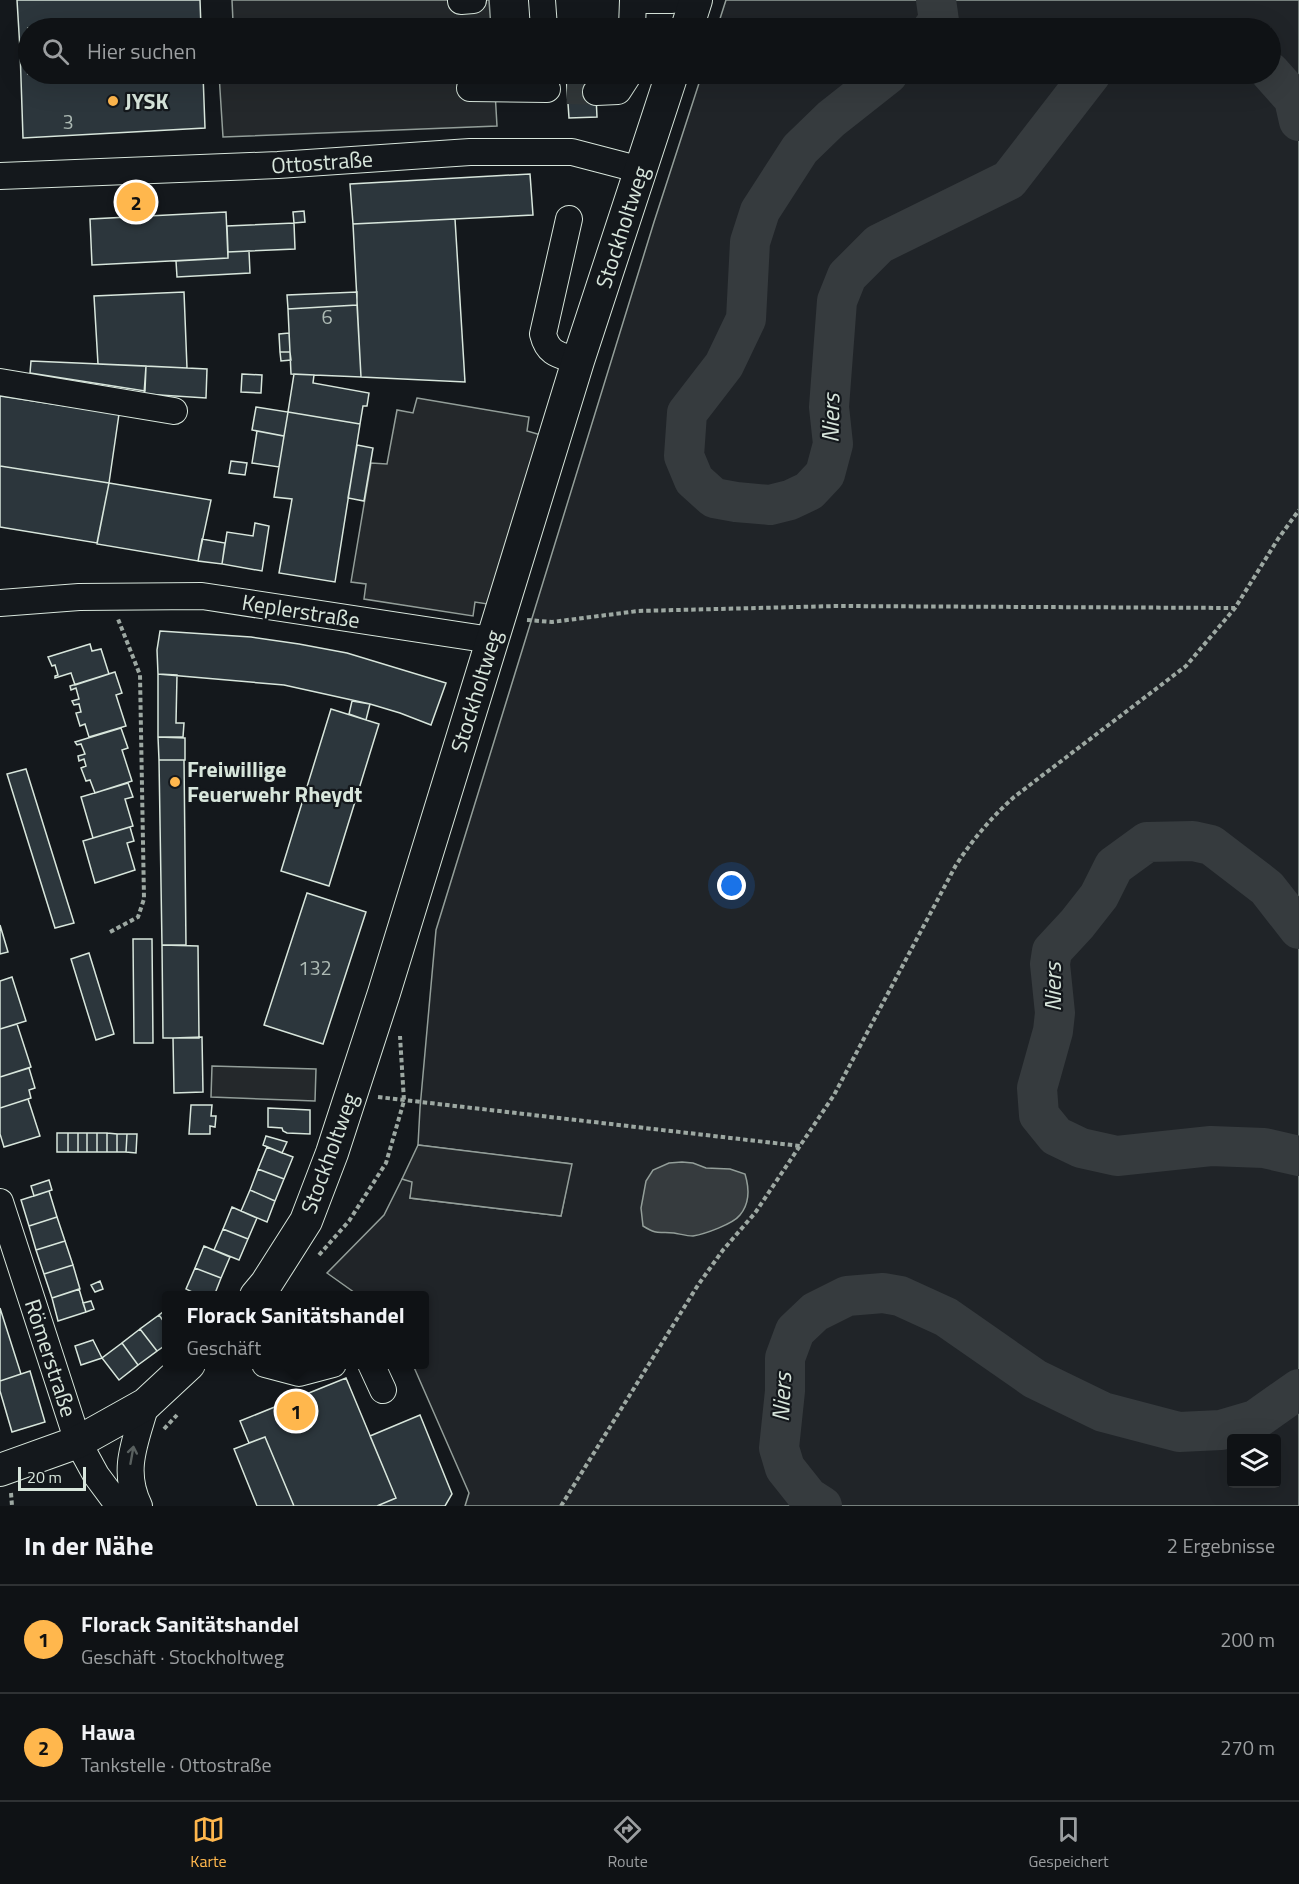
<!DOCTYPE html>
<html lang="de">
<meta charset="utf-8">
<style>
body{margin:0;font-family:"Titillium Web",sans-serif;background:#181b1e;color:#f1f3f6}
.controls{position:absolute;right:18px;bottom:18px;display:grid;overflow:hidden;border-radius:6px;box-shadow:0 6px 24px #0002}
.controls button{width:54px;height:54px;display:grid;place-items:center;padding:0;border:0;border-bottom:2px solid #2f3234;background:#0f1215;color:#f1f3f6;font:30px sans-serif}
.scale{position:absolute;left:18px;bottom:15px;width:68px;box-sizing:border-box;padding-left:6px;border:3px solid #d8e6dc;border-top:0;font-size:16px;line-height:21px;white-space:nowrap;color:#d8e6dc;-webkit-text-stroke:4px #14181c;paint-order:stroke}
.you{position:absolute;left:732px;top:886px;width:21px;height:21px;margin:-15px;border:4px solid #fff;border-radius:50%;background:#1a73e8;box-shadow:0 0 0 9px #1a73e833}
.badge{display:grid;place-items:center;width:39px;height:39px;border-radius:50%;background:#ffb74d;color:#111;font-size:20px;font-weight:700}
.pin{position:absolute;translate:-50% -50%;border:3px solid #fff;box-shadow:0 2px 6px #0006}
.popup{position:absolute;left:162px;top:1291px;width:267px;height:78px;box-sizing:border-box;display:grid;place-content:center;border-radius:6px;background:#0f1215;filter:drop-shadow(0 2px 4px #0005);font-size:20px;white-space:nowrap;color:#9b9ea0}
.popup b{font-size:22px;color:#f1f3f6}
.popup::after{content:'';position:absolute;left:50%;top:100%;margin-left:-12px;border:12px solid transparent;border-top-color:#0f1215}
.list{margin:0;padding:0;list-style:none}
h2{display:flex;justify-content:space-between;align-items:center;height:78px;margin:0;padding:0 24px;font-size:26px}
h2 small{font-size:20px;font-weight:400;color:#9b9ea0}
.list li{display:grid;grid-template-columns:39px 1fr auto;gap:18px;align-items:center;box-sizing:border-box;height:108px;padding:0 24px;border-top:2px solid #2f3234}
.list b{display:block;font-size:22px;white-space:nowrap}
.list p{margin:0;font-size:20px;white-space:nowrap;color:#9b9ea0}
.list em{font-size:20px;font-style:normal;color:#9b9ea0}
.icon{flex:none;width:33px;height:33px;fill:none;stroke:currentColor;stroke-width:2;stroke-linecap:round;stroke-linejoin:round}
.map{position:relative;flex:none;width:1299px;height:1506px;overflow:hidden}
.search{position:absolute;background:#0f1215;box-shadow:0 6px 24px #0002;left:18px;right:18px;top:18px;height:66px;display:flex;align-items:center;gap:15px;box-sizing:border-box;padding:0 21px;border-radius:33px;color:#9b9ea0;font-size:22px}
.sheet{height:294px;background:#0f1215}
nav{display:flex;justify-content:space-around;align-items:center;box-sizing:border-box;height:84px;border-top:2px solid #2f3234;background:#0f1215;font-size:16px;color:#9b9ea0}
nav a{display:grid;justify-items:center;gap:3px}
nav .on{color:#ffb74d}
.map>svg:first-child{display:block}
</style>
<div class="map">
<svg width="1299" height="1506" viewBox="0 0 1299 1506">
<rect width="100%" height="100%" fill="#14181c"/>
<!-- green -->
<path fill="#202428" stroke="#939e99" stroke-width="1.5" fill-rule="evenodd" d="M 726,0 L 1299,0 L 1299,1506 L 465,1506 L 469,1493 L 413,1365 L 425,1364 L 425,1296 L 358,1295 L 327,1273 L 384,1215 L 402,1179 L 413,1181 L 410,1198 L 561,1216 L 571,1164 L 418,1145 L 420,1108 L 436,930 L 654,222 L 702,74 L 1270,74 L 1270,28 L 717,28 ZM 1232,1438 L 1276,1438 L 1276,1484 L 1232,1484 Z"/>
<!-- parking -->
<path fill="#24282b" stroke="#939e99" stroke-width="1.5" d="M 232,0 L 489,0 L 491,28 L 217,28 L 216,23 L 233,22 Z
M 219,74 L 494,74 L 497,126 L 223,137 Z
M 417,398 L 529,417 L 527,431 L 541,435 L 494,605 L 475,602 L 473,616 L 364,599 L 366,584 L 351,582 L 371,463 L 387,464 L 397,410 L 413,413 Z
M 212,1066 L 316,1069 L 315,1101 L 211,1097 Z
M 418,1145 L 572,1164 L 561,1216 L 410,1198 L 412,1182 L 402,1179 Z"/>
<!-- water -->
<path fill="#363b3e" stroke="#939e99" stroke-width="1.5" d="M 682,1162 L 693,1163 L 706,1168 L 730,1169 L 745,1174 C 749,1187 750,1203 740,1215 C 733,1224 705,1234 693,1236 C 687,1236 680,1234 674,1233 C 658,1231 659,1236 643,1226 L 641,1208 L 646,1181 L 653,1170 L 669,1163 Z"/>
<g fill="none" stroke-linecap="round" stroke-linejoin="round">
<!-- river -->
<path stroke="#363b3e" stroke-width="40" d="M 933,28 L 939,21 L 936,0
M 1270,72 L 1294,99 L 1299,121
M 888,74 L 831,119 L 800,149 L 760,211 L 750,242 L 746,319 L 724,365 L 687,413 L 684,456 L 694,480 L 714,498 L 736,502 L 770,505 L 790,500 L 809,491 L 825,474 L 833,444 L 829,407 L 837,301 L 847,276 L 879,244 L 1009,180 L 1091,74
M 1299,929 L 1267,888 L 1211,845 L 1193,841 L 1147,842 L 1114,866 L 1099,896 L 1077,924 L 1052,951 L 1050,964 L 1055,1013 L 1053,1031 L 1037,1088 L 1039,1115 L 1056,1136 L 1081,1148 L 1117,1156 L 1211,1146 L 1264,1148 L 1299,1156
M 822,1506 L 808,1497 L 785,1468 L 779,1448 L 785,1391 L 785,1358 L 795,1331 L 815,1312 L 847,1296 L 883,1293 L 900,1296 L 946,1317 L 1035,1379 L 1103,1412 L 1179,1432 L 1221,1430 L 1255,1420 L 1299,1389"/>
</g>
<!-- building -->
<path fill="#2c363c" stroke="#d8e6dc" stroke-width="1.5" d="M 17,0 L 200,0 L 201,28 L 28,28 L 28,49 L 20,49 Z
M 601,20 L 601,28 L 576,28 L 576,22 Z
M 20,49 L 28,49 L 28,74 L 203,74 L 205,128 L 23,138 Z
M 566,74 L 595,74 L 597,117 L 569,118 Z
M 530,174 L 533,215 L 353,224 L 350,184 Z
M 304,211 L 305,222 L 294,223 L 293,212 Z
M 226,212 L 228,258 L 92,265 L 90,219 Z
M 455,219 L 465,382 L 361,377 L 353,224 Z
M 294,223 L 295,249 L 228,252 L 227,226 Z
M 249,251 L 250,273 L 177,277 L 176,261 L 228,258 L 228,252 Z
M 184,292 L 187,368 L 98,364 L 94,296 Z
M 357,292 L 357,305 L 288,309 L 287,295 Z
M 357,305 L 361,377 L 291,374 L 288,309 Z
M 289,333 L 290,352 L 280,352 L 279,334 Z
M 280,352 L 290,352 L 291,360 L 281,361 Z
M 31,361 L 146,366 L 145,391 L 30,373 Z
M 146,366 L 207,369 L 206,398 L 144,394 Z
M 242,374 L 262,375 L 261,393 L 241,392 Z
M 294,374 L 314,375 L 313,383 L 369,393 L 367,406 L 363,406 L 360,424 L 288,412 Z
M 0,396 L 119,414 L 109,483 L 0,466 Z
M 256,407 L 288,412 L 284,436 L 252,430 Z
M 288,412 L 360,424 L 335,582 L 279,573 L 292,499 L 274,497 Z
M 257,431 L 284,436 L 279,467 L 252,463 Z
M 357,445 L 373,448 L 364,501 L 348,498 Z
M 231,461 L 247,463 L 245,475 L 229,473 Z
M 0,466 L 109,483 L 97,543 L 0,527 Z
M 109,483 L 211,500 L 198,561 L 97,544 Z
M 255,523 L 269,526 L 262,571 L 222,564 L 227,532 L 253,536 Z
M 202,539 L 225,543 L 222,564 L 198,561 Z
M 160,631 L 251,637 L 299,644 L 347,653 L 446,683 L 431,725 L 400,713 L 370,704 L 284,685 L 158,674 L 157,650 Z
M 90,644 L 92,651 L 101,649 L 109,674 L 75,685 L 71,673 L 55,678 L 55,676 L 58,675 L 55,665 L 52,666 L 48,657 Z
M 115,672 L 122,693 L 116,695 L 126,726 L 89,737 L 85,724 L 80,726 L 76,713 L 81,712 L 79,704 L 74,705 L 72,701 L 79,699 L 76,688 L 71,690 L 70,686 Z
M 158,674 L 177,675 L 176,723 L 184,723 L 183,737 L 158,737 Z
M 352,701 L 370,704 L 366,720 L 349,714 Z
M 331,709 L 379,724 L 329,886 L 281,871 Z
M 121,728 L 128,748 L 122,750 L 132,781 L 95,793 L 90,780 L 86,781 L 81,768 L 86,766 L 84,759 L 79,761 L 78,756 L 85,754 L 81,744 L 77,745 L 75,742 Z
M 158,737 L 185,738 L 185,760 L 159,760 Z
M 159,760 L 184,760 L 186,945 L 162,945 Z
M 26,769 L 74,923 L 55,928 L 7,774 Z
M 128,783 L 133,797 L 125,799 L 133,826 L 93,838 L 81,797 Z
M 130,827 L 134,841 L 127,843 L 135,870 L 95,883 L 83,841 Z
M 307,893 L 366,912 L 323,1044 L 264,1025 Z
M 0,925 L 8,952 L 0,954 Z
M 133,939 L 152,939 L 153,1043 L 134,1043 Z
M 162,945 L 198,946 L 199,1038 L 163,1038 Z
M 89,953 L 114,1034 L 96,1040 L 71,959 Z
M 12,977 L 26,1021 L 0,1029 L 0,981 Z
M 17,1024 L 31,1067 L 0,1077 L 0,1029 Z
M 202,1037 L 203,1092 L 174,1093 L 173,1038 Z
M 29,1068 L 35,1088 L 29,1090 L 31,1098 L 0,1108 L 0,1077 Z
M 28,1099 L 40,1136 L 4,1147 L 0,1134 L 0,1108 Z
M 191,1105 L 212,1105 L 211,1116 L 216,1116 L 215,1127 L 210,1126 L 210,1134 L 189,1134 Z
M 268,1108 L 310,1110 L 310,1134 L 287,1133 L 283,1131 L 282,1128 L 268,1127 Z
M 57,1133 L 68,1133 L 68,1152 L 57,1152 Z
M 68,1133 L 78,1133 L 78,1152 L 68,1152 Z
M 78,1133 L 87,1133 L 87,1152 L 78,1152 Z
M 87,1133 L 97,1133 L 97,1152 L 87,1152 Z
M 97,1133 L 107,1133 L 107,1152 L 97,1152 Z
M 107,1133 L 117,1134 L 117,1152 L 107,1152 Z
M 117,1134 L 127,1134 L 126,1152 L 117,1152 Z
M 127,1134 L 137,1134 L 136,1153 L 126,1152 Z
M 266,1136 L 287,1142 L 282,1153 L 263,1145 Z
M 267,1147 L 293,1157 L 284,1179 L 258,1169 Z
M 258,1169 L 284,1179 L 275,1201 L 250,1190 Z
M 49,1180 L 52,1190 L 34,1196 L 31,1186 Z
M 250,1190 L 275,1201 L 267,1222 L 241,1211 Z
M 49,1191 L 57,1217 L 29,1226 L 21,1200 Z
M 232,1207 L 257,1218 L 248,1239 L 223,1229 Z
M 57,1217 L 65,1241 L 36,1250 L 29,1226 Z
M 223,1229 L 248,1239 L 239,1260 L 214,1250 Z
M 65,1241 L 73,1265 L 44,1274 L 36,1250 Z
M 204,1246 L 230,1257 L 221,1278 L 195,1268 Z
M 73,1265 L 80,1289 L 52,1298 L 44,1274 Z
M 195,1268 L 221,1278 L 214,1296 L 200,1296 L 186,1289 Z
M 100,1281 L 103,1289 L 95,1292 L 91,1285 Z
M 79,1289 L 86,1312 L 58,1321 L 52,1298 Z
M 91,1301 L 94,1309 L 86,1312 L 83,1303 Z
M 0,1308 L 21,1374 L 0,1381 Z
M 167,1309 L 167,1326 L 159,1315 Z
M 159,1315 L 167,1326 L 167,1344 L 157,1351 L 140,1329 Z
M 140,1329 L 157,1351 L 138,1365 L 122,1343 Z
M 93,1340 L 102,1358 L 81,1365 L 75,1346 Z
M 122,1343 L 138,1365 L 119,1380 L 102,1358 Z
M 30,1371 L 45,1422 L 12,1432 L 0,1391 L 0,1381 Z
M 346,1378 L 396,1498 L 377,1506 L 294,1506 L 265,1437 L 249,1443 L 240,1421 L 287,1402 L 284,1396 L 296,1391 L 299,1397 Z
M 420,1415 L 452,1494 L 445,1506 L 377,1506 L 396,1498 L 370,1436 Z
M 265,1437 L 294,1506 L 257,1506 L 234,1449 Z"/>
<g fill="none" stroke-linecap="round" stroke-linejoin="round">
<!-- minor-tunnel -->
<path stroke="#313739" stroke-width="26" stroke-dasharray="26 13" stroke-linecap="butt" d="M 567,91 L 596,92"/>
<defs>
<path id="minor" d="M 542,0 L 544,28
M 636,0 L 672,0
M 461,1 L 473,0
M 632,28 L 633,0
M 470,88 L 547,89
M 596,92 L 618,91 L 629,74
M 0,176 L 278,165 L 470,152 L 572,152 L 641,170
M 569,219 L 543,334 C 548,355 560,355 578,361
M 0,382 L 174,411
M 0,603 L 79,597 L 202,596 L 491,640
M 0,1202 L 78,1442 L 96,1475 L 119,1506
M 265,1364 L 299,1373 L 333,1364
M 371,1364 L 383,1390
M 139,1506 C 121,1470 136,1440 146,1404"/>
<path id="major" d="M 687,28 L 696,0
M 256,1296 L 266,1284 L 306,1221 L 332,1153 L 384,993 L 578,361 L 672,74
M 0,1470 L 78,1442 L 146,1404 L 189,1364"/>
</defs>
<!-- minor casing -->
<use href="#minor" stroke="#d8e6dc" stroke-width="28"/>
<!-- major casing -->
<use href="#major" stroke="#d8e6dc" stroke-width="34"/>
<!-- path -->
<path stroke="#9da8a2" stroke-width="4" stroke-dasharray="4.5 3" stroke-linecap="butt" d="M 527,620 L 552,622 L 638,611 L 836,606 L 1235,608
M 110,932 L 138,917 L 144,899 L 140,675 L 118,619
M 378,1097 L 800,1146
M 319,1255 L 349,1221 L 386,1163 L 404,1101 L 400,1036
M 164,1429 L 177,1415
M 11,1493 L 12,1506
M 561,1506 L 698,1285 L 723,1250 L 755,1213 L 834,1095 L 956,865 C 973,839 991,818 1014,797 L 1186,666 L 1235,608 L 1278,539 L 1299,510"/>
<!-- minor -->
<use href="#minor" stroke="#14181c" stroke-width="26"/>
<!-- major -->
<use href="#major" stroke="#14181c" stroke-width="32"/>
</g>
<!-- one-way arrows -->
<defs><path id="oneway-shaft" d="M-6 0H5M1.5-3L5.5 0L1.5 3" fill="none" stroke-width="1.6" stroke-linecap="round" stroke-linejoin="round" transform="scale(1.5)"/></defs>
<use stroke="#59605f" href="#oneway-shaft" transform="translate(132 1455) rotate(-80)"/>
<!-- markers -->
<g fill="#ffb74d" stroke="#14181c" stroke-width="2">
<circle cx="113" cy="101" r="6"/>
<circle cx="175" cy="782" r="6"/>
</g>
<g text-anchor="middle" stroke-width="4.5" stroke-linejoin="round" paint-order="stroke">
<!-- number labels -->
<g font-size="20" fill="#adbab4">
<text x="68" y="129">3</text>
<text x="327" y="324">6</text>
<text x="315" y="975">132</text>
</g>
<!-- poi labels -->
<g font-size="22" font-weight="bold" fill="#d8e6dc" stroke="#14181c" text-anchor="start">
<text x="125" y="109">JYSK</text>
<text x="187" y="777">Freiwillige<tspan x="187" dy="25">Feuerwehr Rheydt</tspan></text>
</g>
<!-- street labels -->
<g font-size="22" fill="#d8e6dc" stroke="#14181c">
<text transform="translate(322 162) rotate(-4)" y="8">Ottostraße</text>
<text transform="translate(622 227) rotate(-72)" y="8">Stockholtweg</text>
<text transform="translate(301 611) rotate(9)" y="8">Keplerstraße</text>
<text transform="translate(476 691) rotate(-73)" y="8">Stockholtweg</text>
<text transform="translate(329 1153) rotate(-70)" y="8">Stockholtweg</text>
<text transform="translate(51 1358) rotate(72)" y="8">Römerstraße</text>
</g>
<!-- water labels -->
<g font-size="24" font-style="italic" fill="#d8e6dc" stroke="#14181c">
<text transform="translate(831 418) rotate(-89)" y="8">Niers</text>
<text transform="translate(1053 987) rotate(-90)" y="8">Niers</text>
<text transform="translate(782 1397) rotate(-87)" y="8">Niers</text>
</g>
</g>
</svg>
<div class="controls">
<button><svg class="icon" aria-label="layers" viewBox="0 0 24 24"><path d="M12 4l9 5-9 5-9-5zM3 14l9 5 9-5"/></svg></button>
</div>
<div class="scale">20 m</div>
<div class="you"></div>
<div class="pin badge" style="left:296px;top:1411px">1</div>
<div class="popup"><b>Florack Sanitätshandel</b>Geschäft</div>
<div class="pin badge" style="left:136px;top:202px">2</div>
<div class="search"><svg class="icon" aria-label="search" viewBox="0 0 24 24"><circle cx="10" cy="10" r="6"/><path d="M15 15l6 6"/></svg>Hier suchen</div>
</div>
<section class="sheet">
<h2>In der Nähe<small>2 Ergebnisse</small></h2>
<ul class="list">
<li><span class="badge">1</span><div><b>Florack Sanitätshandel</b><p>Geschäft · Stockholtweg</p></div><em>200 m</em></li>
<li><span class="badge">2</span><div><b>Hawa</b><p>Tankstelle · Ottostraße</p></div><em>270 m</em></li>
</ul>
</section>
<nav>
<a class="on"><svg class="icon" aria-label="map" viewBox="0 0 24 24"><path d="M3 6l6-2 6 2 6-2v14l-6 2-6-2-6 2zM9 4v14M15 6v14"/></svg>Karte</a>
<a><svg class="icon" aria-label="directions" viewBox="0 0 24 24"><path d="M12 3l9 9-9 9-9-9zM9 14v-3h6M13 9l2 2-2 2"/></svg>Route</a>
<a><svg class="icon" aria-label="saved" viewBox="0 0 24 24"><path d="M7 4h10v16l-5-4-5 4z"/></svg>Gespeichert</a>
</nav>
